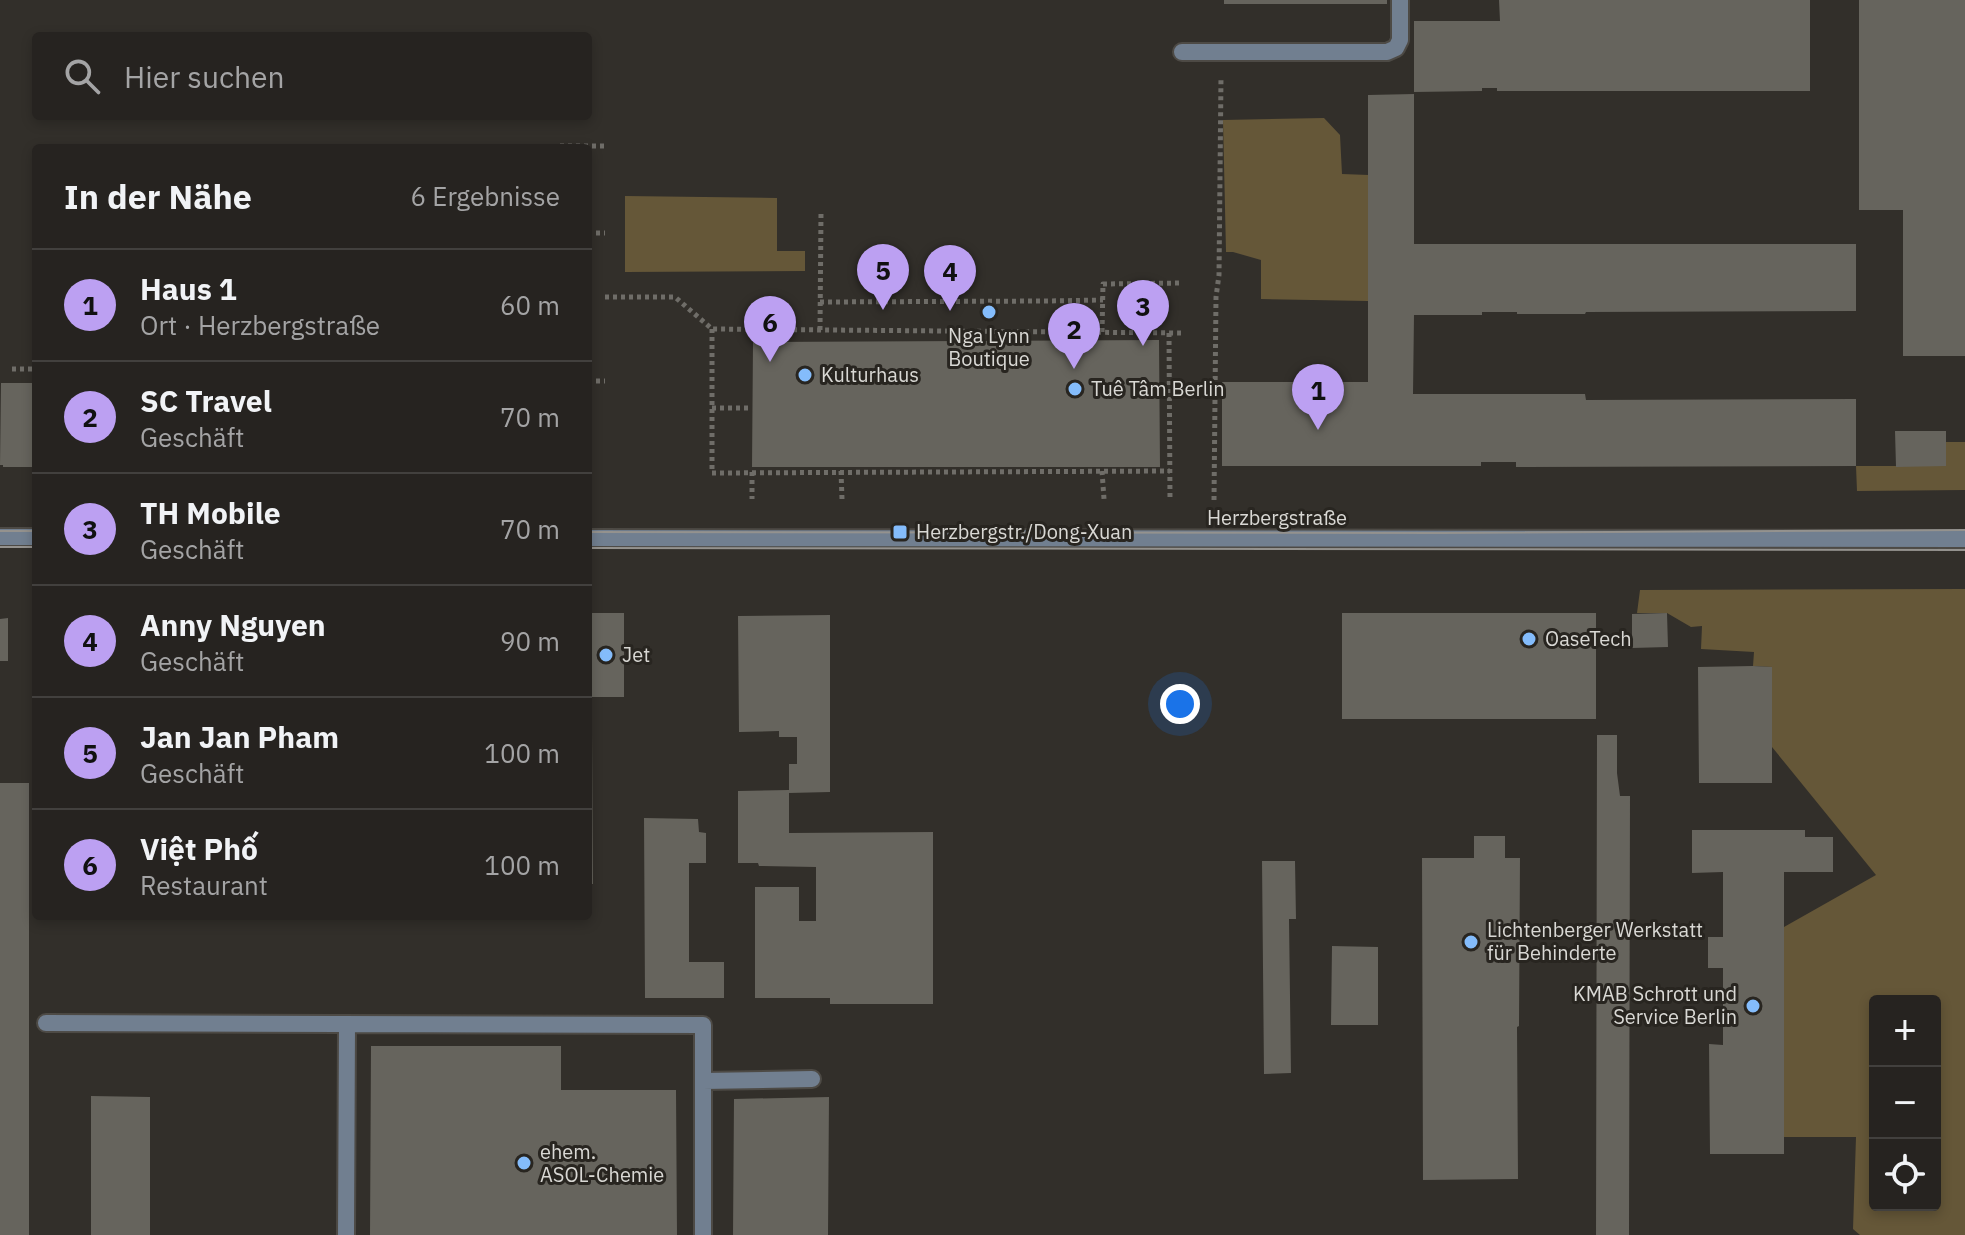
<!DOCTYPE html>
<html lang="de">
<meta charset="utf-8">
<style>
body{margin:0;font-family:"IBM Plex Sans",sans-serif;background:#322f2d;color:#f1f3f6}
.controls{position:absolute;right:24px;bottom:24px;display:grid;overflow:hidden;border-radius:8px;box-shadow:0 4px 12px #0003}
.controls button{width:72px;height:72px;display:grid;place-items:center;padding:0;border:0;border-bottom:2px solid #42403e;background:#262320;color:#f1f3f6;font:40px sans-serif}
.you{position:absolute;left:1180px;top:704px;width:28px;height:28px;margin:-20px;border:6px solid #fff;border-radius:50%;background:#1a73e8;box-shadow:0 0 0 12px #1a73e833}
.badge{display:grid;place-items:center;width:52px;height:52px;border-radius:50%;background:#bca0f2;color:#111;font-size:26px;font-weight:700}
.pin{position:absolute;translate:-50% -66px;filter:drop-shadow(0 2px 4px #0008)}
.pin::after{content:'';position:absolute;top:42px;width:28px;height:24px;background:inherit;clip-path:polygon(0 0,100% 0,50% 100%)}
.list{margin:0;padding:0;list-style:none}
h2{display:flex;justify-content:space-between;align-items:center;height:104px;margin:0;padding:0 32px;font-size:34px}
h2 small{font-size:26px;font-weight:400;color:#a4a4a5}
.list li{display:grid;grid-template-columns:52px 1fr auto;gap:24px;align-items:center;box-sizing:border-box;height:112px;padding:0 32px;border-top:2px solid #42403e}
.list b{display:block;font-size:30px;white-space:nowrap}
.list p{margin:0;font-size:26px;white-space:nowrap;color:#a4a4a5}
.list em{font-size:26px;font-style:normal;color:#a4a4a5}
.icon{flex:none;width:44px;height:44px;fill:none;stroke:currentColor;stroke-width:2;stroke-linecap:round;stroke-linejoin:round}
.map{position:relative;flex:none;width:1965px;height:1235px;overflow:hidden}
.search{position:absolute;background:#262320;box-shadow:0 4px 12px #0003;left:32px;top:32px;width:560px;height:88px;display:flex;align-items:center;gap:20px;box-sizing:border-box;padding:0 28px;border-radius:8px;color:#a4a4a5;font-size:30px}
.panel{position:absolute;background:#262320;box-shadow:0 4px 12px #0003;left:32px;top:144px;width:560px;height:776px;border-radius:8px}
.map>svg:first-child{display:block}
</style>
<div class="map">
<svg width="1965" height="1235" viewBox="0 0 1965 1235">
<rect width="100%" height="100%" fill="#322f2a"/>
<!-- green -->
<path fill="#655738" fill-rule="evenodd" d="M 1324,118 L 1340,135 L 1342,174 L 1369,175 L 1368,301 L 1261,299 L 1261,260 L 1233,252 L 1226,252 L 1223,120 Z
M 625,196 L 777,198 L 777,251 L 805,251 L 805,271 L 625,272 Z
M 1946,442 L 1965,442 L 1965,490 L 1857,491 L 1856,466 L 1945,466 Z
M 1965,589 L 1965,1235 L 1860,1235 L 1853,1229 L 1856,1137 L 1784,1137 L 1784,927 L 1876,875 L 1772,747 L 1772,667 L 1753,666 L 1754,652 L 1701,649 L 1702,626 L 1691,627 L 1667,613 L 1637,613 L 1640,590 ZM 1875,1001 L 1935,1001 L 1935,1205 L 1875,1205 Z"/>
<!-- building -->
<path fill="#66645d" d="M 1224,0 L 1387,0 L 1387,4 L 1224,4 Z
M 1499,0 L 1810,0 L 1810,91 L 1497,91 L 1497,88 L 1482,88 L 1482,91 L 1414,92 L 1414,21 L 1500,21 Z
M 1859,0 L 1965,0 L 1965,356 L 1903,356 L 1903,210 L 1859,210 Z
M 1414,94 L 1414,244 L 1856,244 L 1856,311 L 1586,312 L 1585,314 L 1517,314 L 1517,312 L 1482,312 L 1482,315 L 1414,315 L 1413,394 L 1585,394 L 1586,400 L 1856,399 L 1856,466 L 1516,467 L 1516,462 L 1481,462 L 1481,466 L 1222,466 L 1222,382 L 1368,382 L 1368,95 Z
M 1159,340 L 1160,467 L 752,467 L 753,342 Z
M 1,383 L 36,383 L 36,467 L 3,467 L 3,465 L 0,465 Z
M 1895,431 L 1946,431 L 1946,466 L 1896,467 Z
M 588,613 L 624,613 L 624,697 L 588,697 Z
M 1342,613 L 1596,613 L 1596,719 L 1342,719 Z
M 1667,613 L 1668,647 L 1632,648 L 1632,614 Z
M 830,615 L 830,792 L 789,793 L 789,833 L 933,832 L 933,1004 L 830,1004 L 830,998 L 755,998 L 755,887 L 799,887 L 799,921 L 816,921 L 816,867 L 759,866 L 758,863 L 738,863 L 738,791 L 789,790 L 789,764 L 797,764 L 797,737 L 779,737 L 779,731 L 739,732 L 738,616 Z
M 8,618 L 8,661 L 0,661 L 0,619 Z
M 1753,666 L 1772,667 L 1772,783 L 1699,783 L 1698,667 Z
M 588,733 L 592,733 L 593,884 L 588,884 Z
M 1597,735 L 1617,735 L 1617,773 L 1620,796 L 1630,796 L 1629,1235 L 1596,1235 Z
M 0,783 L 29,783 L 29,1235 L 0,1235 Z
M 644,818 L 698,819 L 699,832 L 706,833 L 706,863 L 689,863 L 689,962 L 724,962 L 724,998 L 645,998 Z
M 1692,830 L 1805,830 L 1805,837 L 1833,837 L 1833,872 L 1784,872 L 1784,1154 L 1710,1154 L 1709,1044 L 1723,1045 L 1723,968 L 1708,968 L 1708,937 L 1723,937 L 1723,872 L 1692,873 Z
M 1474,836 L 1505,836 L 1505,858 L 1520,858 L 1519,1026 L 1517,1027 L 1518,1179 L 1423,1180 L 1422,858 L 1474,858 Z
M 1262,861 L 1295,861 L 1296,919 L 1289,919 L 1291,1073 L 1264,1074 Z
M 292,916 L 481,916 L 481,920 L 292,919 Z
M 1332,946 L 1378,947 L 1378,1025 L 1331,1025 Z
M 371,1046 L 561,1046 L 561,1090 L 676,1090 L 677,1235 L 370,1235 Z
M 91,1096 L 150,1097 L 150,1235 L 91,1235 Z
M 829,1097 L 828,1235 L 733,1235 L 734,1099 Z"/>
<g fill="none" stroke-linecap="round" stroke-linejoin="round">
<defs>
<path id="service" d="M 1182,52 L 1387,52 L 1396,48 L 1400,40 L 1400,0
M 46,1023 L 703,1025 L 703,1235
M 703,1081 L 812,1079
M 346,1235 L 347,1024"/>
<path id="tertiary" d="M 0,537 L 36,537
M 588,538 L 1965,539"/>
</defs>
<!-- service casing -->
<use href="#service" stroke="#4d4a45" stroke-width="20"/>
<!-- tertiary casing -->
<use href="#tertiary" stroke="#4d4a45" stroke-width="20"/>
<!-- path -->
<path stroke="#6f6d68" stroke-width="5" stroke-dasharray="4 4" stroke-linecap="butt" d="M 560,146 L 605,146
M 588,233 L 605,233
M 605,297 L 675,297 L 712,329 L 1181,333
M 820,302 L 1047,301 L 1103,300
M 712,329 L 712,473 L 1170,471
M 820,330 L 821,213
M 1102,332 L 1103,284 L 1181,283
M 1169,333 L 1170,499
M 12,369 L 36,369
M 588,381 L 605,381
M 712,408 L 752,408
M 841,471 L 842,499
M 1102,471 L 1104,499
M 752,472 L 752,499
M 1214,500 L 1216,297 L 1219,275 L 1221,77"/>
<!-- service -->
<use href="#service" stroke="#717f90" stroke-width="16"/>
<!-- tertiary -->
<use href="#tertiary" stroke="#717f90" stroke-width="16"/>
<!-- tram -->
<path stroke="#94928e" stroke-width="2" d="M 0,531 L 36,531
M 588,532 L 1441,533 L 1965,530
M 0,547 L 36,547
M 588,548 L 1965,550"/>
</g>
<!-- markers -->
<g fill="#84bcfb" stroke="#282520" stroke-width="3">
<circle cx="989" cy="312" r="8"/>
<circle cx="805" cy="375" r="8"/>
<circle cx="1075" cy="389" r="8"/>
<rect x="892" y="524" width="16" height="16" rx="4"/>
<circle cx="1529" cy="639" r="8"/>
<circle cx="606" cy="655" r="8"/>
<circle cx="1471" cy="942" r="8"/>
<circle cx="1753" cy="1006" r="8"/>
<circle cx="524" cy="1163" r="8"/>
</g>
<g text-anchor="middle" stroke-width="6" stroke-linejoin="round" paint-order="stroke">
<!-- poi labels -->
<g font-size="20" fill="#d9d8d4" stroke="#282520" text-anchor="start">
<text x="989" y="343" text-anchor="middle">Nga Lynn<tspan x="989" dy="23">Boutique</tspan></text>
<text x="821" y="382">Kulturhaus</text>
<text x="1091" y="396">Tuê Tâm Berlin</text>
<text x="916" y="539">Herzbergstr./Dong-Xuan</text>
<text x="1545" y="646">OaseTech</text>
<text x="622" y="662">Jet</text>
<text x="1487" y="937">Lichtenberger Werkstatt<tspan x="1487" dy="23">für Behinderte</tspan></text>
<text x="1737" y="1001" text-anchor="end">KMAB Schrott und<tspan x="1737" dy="23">Service Berlin</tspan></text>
<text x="540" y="1159">ehem.<tspan x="540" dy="23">ASOL-Chemie</tspan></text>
</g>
<!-- street labels -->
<g font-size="20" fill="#d9d8d4" stroke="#282520">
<text x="1277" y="525">Herzbergstraße</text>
</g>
</g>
</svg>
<div class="controls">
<button>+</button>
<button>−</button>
<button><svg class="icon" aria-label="locate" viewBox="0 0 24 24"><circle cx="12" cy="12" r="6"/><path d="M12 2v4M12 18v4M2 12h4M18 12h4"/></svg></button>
</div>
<div class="you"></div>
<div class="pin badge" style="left:1318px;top:430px">1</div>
<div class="pin badge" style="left:1074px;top:369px">2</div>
<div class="pin badge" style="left:1143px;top:346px">3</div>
<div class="pin badge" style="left:950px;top:311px">4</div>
<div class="pin badge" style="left:883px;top:310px">5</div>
<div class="pin badge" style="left:770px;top:362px">6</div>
<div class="search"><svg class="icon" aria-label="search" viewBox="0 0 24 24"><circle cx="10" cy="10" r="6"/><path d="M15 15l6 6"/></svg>Hier suchen</div>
<section class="panel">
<h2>In der Nähe<small>6 Ergebnisse</small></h2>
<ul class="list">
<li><span class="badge">1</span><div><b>Haus 1</b><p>Ort · Herzbergstraße</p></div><em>60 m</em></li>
<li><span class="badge">2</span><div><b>SC Travel</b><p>Geschäft</p></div><em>70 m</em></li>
<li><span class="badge">3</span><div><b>TH Mobile</b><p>Geschäft</p></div><em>70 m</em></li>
<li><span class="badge">4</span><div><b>Anny Nguyen</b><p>Geschäft</p></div><em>90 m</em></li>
<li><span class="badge">5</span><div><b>Jan Jan Pham</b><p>Geschäft</p></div><em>100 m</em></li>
<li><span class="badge">6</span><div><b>Việt Phố</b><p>Restaurant</p></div><em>100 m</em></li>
</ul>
</section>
</div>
